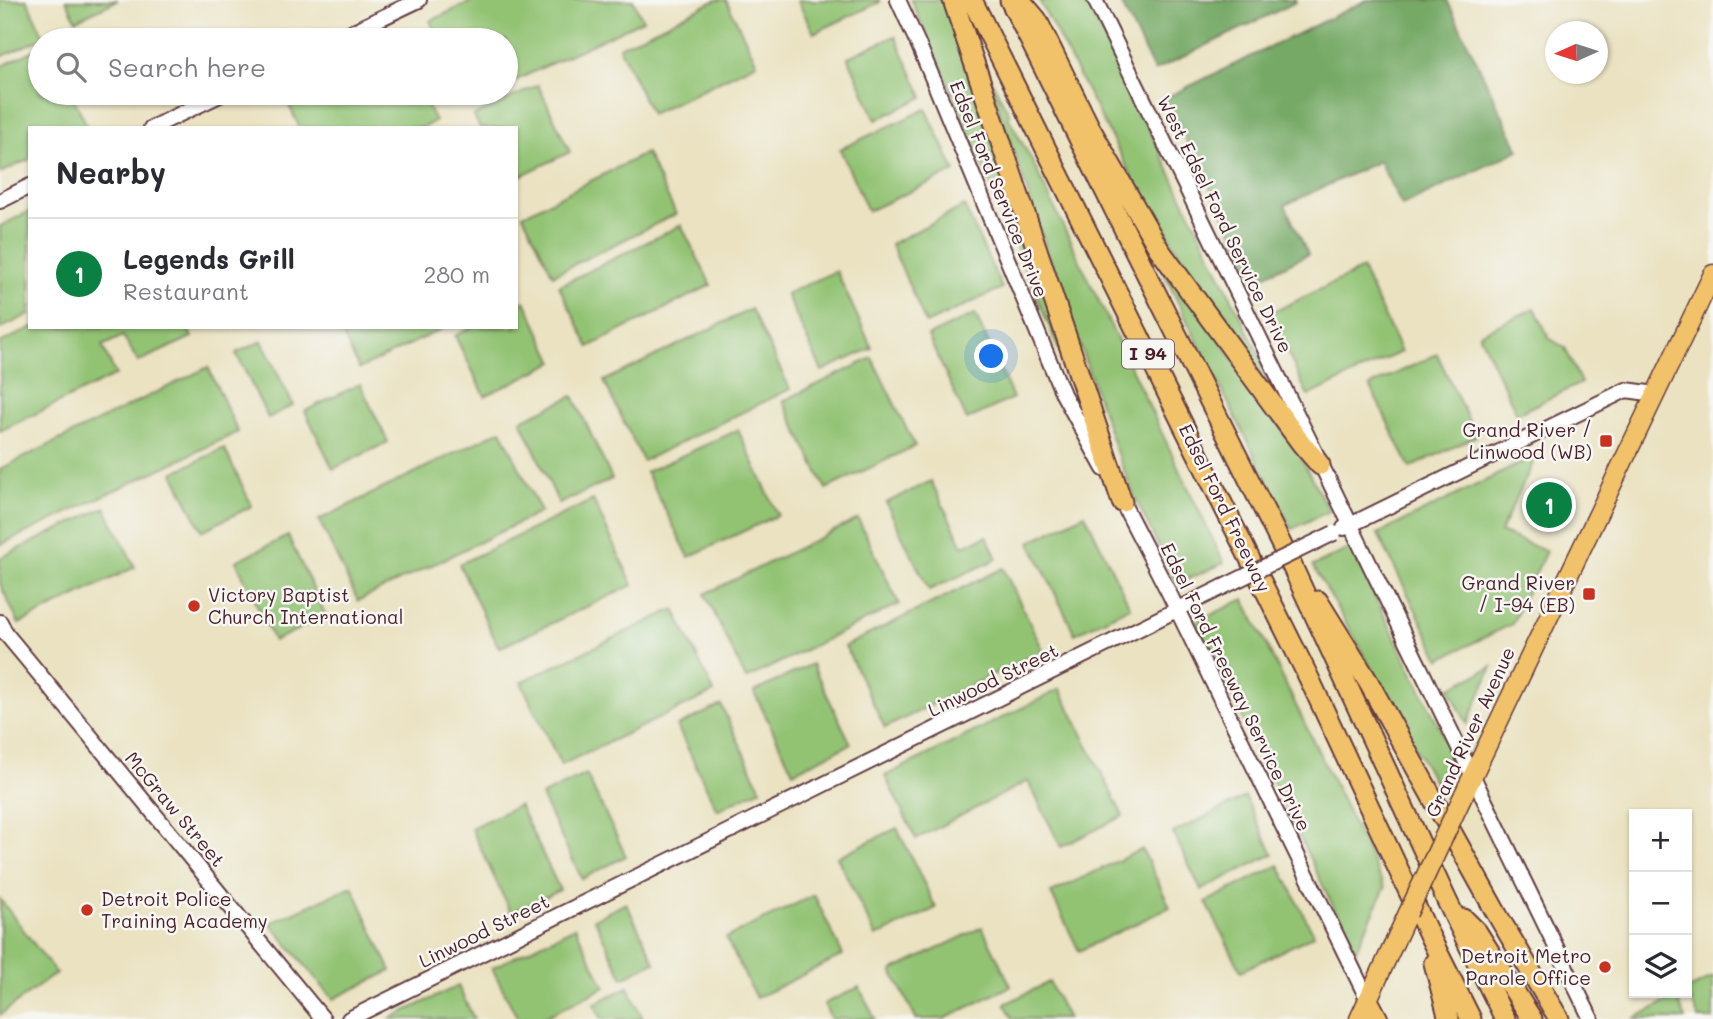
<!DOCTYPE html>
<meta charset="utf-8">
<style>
body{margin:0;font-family:Mali,sans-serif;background:#f2f2f3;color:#2b2b33}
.controls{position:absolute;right:21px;bottom:21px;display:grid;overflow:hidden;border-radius:0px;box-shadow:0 2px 5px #0004}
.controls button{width:63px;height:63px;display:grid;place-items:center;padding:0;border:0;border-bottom:2px solid #e1e1e2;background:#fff;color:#2b2b33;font:35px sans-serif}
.compass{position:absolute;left:1545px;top:21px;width:63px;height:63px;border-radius:50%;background:#fff;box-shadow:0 2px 5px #0004;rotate:267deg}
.you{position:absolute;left:992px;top:357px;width:24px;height:24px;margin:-18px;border:5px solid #fff;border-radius:50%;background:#1a73e8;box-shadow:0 0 0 10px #1a73e833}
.badge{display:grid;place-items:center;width:46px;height:46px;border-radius:50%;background:#0b8043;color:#fff;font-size:23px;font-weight:700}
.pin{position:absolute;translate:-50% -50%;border:4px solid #fff;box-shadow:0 2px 7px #0006}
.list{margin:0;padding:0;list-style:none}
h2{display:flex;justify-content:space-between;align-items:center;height:91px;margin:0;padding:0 28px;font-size:30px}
h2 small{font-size:23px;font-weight:400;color:#7c7c81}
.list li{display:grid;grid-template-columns:46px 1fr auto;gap:21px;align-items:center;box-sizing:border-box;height:112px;padding:0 28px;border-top:2px solid #e1e1e2}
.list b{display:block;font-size:26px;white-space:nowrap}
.list p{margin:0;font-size:23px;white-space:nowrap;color:#7c7c81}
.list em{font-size:23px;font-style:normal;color:#7c7c81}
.icon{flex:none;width:38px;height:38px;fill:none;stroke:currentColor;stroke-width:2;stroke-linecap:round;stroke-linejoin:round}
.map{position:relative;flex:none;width:1713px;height:1019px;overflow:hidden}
.search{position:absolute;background:#fff;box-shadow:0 2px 5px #0004;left:28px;top:28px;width:490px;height:77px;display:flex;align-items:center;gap:18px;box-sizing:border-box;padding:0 24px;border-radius:38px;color:#7c7c81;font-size:26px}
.panel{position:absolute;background:#fff;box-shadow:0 2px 5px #0004;left:28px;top:126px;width:490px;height:203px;border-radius:0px}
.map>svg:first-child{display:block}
</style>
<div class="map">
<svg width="1713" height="1019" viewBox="0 0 1713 1019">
<rect width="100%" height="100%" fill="#f6f6f2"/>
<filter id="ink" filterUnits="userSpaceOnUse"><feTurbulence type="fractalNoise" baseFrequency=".0143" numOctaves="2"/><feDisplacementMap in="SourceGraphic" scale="14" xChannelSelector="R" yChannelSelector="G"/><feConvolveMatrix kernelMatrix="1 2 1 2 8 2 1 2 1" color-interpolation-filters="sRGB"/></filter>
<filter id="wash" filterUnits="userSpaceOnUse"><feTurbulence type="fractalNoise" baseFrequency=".00686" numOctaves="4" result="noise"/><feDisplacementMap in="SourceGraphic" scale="28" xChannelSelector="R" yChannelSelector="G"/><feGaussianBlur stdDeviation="1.57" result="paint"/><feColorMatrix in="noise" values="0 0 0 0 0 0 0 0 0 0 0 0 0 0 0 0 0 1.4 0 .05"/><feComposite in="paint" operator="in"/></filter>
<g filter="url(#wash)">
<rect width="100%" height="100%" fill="#eae2c1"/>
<!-- green -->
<path fill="#92c373" stroke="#6e714f" stroke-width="2" d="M 0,0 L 27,0 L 44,37 L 1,57 Z
M 66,0 L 118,0 L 76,20 Z
M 475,0 L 633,0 L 643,20 L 506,85 L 506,40 L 440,40 L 430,21 Z
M 716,0 L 726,0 L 757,63 L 651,114 L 619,47 Z
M 797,0 L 879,0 L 880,2 L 814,33 Z
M 911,0 L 943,0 L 976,82 L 1082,405 L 952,92 Z
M 1039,0 L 1086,0 L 1273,383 L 1270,384 L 1217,311 L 1139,190 Z
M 895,36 L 923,97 L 876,120 L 848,57 Z
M 40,47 L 40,93 L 71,93 L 88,128 L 30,128 L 30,159 L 0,173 L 0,67 Z
M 986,71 L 1010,115 L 1008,117 L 1032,161 L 1224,563 L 1179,583 L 1174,579 L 1133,493 L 1115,448 Z
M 538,85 L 570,152 L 516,178 L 516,128 L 480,128 L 474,116 Z
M 283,93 L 421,93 L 435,121 L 421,128 L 300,128 Z
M 926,109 L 955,171 L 868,211 L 840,149 Z
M 646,153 L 676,214 L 553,275 L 523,215 Z
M 964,206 L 1002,288 L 926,324 L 891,244 Z
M 30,211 L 30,314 L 0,329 L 0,226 Z
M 681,225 L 711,285 L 589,347 L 559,286 Z
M 1148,240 L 1292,441 L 1329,511 L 1292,529 L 1189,325 Z
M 1362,269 L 1401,352 L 1308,396 L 1269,314 Z
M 836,271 L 872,348 L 822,371 L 786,294 Z
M 525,301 L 554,362 L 485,396 L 455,336 L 472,327 L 516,327 L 516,306 Z
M 1535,308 L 1549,338 L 1565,348 L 1581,383 L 1517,414 L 1479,334 Z
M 751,309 L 790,389 L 643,461 L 604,381 Z
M 975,314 L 1013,398 L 967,420 L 928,336 Z
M 33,327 L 187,327 L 192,337 L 138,362 L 123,336 L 102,346 L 116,375 L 0,431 L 0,343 Z
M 339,327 L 446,327 L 359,369 Z
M 262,341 L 293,405 L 268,418 L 236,353 Z
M 1437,354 L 1476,436 L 1410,468 L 1370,386 Z
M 872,358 L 915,446 L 826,489 L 783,401 Z
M 208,367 L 238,432 L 0,545 L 0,469 Z
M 360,384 L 388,442 L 333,469 L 305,411 Z
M 573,396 L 612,479 L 559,504 L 521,420 Z
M 501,430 L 541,512 L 358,601 L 319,520 Z
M 738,430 L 778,515 L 689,557 L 646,472 Z
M 224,448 L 252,506 L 202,531 L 173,473 Z
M 1537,455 L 1500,532 L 1546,551 L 1512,624 L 1440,659 L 1378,534 Z
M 931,481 L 963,546 L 987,536 L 997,559 L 929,590 L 886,503 Z
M 593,500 L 633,585 L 499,648 L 459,564 Z
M 105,507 L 135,567 L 19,624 L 0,584 L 0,558 Z
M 1085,514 L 1130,607 L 1075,634 L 1030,542 Z
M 858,519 L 899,604 L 746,679 L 705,594 Z
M 288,536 L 326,616 L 274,641 L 236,561 Z
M 1351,548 L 1451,751 L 1435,784 L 1358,644 L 1313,566 Z
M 1003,568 L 1043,650 L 885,728 L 845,646 Z
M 1244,599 L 1385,888 L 1355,952 L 1196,622 Z
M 674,609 L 714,692 L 561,765 L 521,682 Z
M 812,664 L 851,744 L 793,772 L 754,692 Z
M 1492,667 L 1467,724 L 1449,688 Z
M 1060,689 L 1123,816 L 1061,847 L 1028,781 L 916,839 L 885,776 Z
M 721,705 L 761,789 L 717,810 L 677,726 Z
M 586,774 L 626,856 L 582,879 L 541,796 Z
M 1245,797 L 1273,854 L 1201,890 L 1173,833 Z
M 519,805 L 560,890 L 511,913 L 471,828 Z
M 897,828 L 936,908 L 876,937 L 837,857 Z
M 1142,849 L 1170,907 L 1079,951 L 1051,893 Z
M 1279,865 L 1314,935 L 1241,971 L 1206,902 Z
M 352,886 L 391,971 L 333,999 L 270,923 Z
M 814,895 L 843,955 L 756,998 L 726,938 Z
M 0,899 L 56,973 L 0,1015 Z
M 626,903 L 655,962 L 623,978 L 594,919 Z
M 575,927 L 605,987 L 541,1019 L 518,1019 L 492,968 Z
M 982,927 L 1011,986 L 944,1019 L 916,1019 L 892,971 Z
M 1713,977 L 1713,1019 L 1699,1019 L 1687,990 Z
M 1049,982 L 1068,1019 L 1013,1019 L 1005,1004 Z
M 458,986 L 474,1019 L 389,1019 Z
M 628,987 L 643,1019 L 602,1019 L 594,1004 Z
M 859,987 L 875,1019 L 831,1019 L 824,1004 Z
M 1676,997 L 1686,1019 L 1633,1019 Z"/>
<!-- forest -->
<path fill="#75a965" stroke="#606448" stroke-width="2" d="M 1134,0 L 1295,0 L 1296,2 L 1154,71 L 1122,5 Z
M 1367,0 L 1447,0 L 1519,150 L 1402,206 L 1379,161 L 1285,205 L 1308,254 L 1256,280 L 1165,98 Z"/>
</g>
<g filter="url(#ink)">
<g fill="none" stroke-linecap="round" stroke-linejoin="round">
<defs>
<path id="minor" d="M 898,0 L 920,48 L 1063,394 L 1104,469
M 1095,0 L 1591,1019
M 335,40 L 419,0
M 151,128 L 224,93
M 0,201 L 30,186
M 1119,496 L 1169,593 L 1368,1000
M 1344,528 L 1626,390 L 1656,394
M 0,622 L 6,634 L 26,658 L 323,1019
M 349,1019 L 1223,587"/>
<path id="major" d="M 1463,796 L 1713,274
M 1359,1019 L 1408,913"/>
<path id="highway" d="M 953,0 L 1122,502
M 972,0 L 1308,676 L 1430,937 L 1471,1019
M 1010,0 L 1292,566 L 1447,901 L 1505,1019
M 1020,0 L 1037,20 L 1091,130 L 1159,249 L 1301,443 L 1320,465
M 1318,601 L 1369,683 L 1498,916 L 1559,1019
M 1464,919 L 1477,932 L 1532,1019
M 1434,963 L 1449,1019
M 1368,1000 L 1378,1019"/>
</defs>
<!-- minor casing -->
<use href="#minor" stroke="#623c42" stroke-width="18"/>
<!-- major casing -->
<use href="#major" stroke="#623c42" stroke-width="21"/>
<!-- highway casing -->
<use href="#highway" stroke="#623c42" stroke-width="23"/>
<!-- minor -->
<use href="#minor" stroke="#fff" stroke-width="14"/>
<!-- major -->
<use href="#major" stroke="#f2c26a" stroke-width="18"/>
<!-- highway -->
<use href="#highway" stroke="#f2c26a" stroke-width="19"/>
<defs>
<path id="minor-bridge" d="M 1223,587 L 1334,533"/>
<path id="major-bridge" d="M 1408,913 L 1463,796"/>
</defs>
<!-- minor-bridge casing -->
<use href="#minor-bridge" stroke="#623c42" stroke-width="18" stroke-linecap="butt"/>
<!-- major-bridge casing -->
<use href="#major-bridge" stroke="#623c42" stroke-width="21" stroke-linecap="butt"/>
<!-- minor-bridge -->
<use href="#minor-bridge" stroke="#fff" stroke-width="14"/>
<!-- major-bridge -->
<use href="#major-bridge" stroke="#f2c26a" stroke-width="18"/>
</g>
</g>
<!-- markers -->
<g fill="#c8321e" stroke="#f6f6f2" stroke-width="2.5">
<rect x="1599" y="434" width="14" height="14" rx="3.5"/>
<rect x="1582" y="587" width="14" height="14" rx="3.5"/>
<circle cx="194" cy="606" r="7"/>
<circle cx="87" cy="910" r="7"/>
<circle cx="1605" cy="967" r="7"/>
</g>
<g text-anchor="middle" stroke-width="5" stroke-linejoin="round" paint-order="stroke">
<!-- shield labels -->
<rect fill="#f6f6f2" stroke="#7e6067" stroke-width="2" x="1122" y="339.5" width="52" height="29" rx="5"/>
<g font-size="18" font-weight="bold" fill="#4a1f2b">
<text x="1148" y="360">I 94</text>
</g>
<!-- street labels -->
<g font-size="19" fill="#4a1f2b" stroke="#f6f6f2">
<text transform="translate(999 189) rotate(68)" y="7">Edsel Ford Service Drive</text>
<text transform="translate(1225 224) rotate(64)" y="7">West Edsel Ford Service Drive</text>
<text transform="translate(1225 508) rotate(64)" y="7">Edsel Ford Freeway</text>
<text transform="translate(993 680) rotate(-26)" y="7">Linwood Street</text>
<text transform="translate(1236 687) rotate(64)" y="7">Edsel Ford Freeway Service Drive</text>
<text transform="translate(1470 732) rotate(-65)" y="7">Grand River Avenue</text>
<text transform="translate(175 809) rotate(50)" y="7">McGraw Street</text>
<text transform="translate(484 931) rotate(-26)" y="7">Linwood Street</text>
</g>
<!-- poi labels -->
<g font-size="19" fill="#4a1f2b" stroke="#f6f6f2" text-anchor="end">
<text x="1592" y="437">Grand River /<tspan x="1592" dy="22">Linwood (WB)</tspan></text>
<text x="1575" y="590">Grand River<tspan x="1575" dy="22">/ I-94 (EB)</tspan></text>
<text x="208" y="602" text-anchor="start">Victory Baptist<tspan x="208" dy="22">Church International</tspan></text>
<text x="101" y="906" text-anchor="start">Detroit Police<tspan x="101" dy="22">Training Academy</tspan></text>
<text x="1591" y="963">Detroit Metro<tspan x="1591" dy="22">Parole Office</tspan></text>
</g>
</g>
</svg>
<div class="controls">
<button>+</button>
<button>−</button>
<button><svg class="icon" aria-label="layers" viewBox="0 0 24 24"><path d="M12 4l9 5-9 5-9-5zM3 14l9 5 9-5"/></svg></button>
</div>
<svg class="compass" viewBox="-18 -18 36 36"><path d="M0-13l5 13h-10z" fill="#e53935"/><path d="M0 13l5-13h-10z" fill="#7c7c81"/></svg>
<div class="you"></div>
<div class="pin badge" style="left:1549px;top:505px">1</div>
<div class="search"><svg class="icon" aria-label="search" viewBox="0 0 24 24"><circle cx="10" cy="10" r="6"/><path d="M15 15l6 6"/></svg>Search here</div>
<section class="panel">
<h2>Nearby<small></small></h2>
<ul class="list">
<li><span class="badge">1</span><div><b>Legends Grill</b><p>Restaurant</p></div><em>280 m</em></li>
</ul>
</section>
</div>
